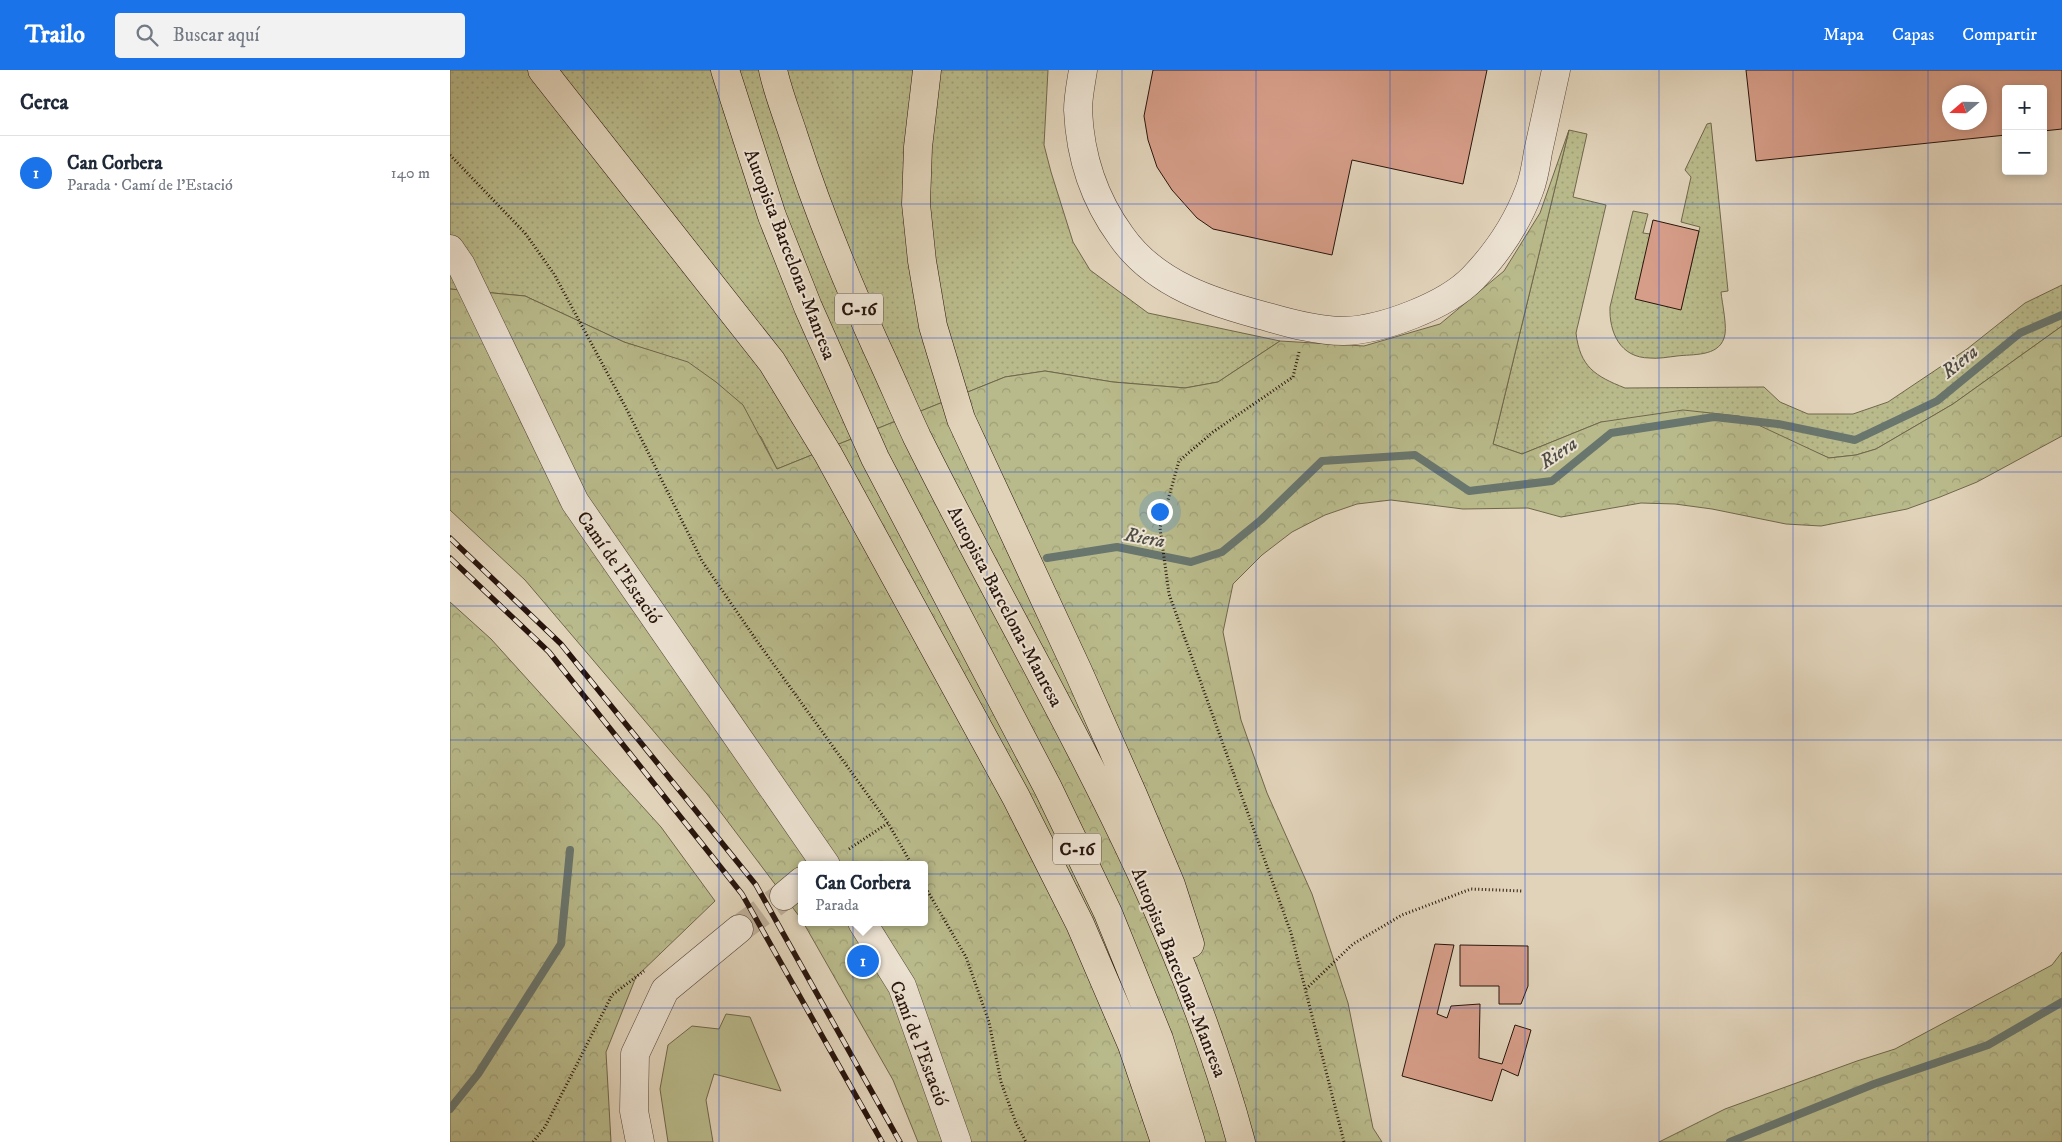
<!DOCTYPE html>
<html lang="es">
<meta charset="utf-8">
<style>
body{margin:0;font-family:"IM FELL DW Pica",serif;background:#f2f2f3;color:#1f2937}
.controls{position:absolute;right:15px;top:15px;display:grid;overflow:hidden;border-radius:5px;box-shadow:0 2px 8px #0003}
.controls button{width:45px;height:45px;display:grid;place-items:center;padding:0;border:0;border-bottom:1px solid #e0e1e3;background:#fff;color:#1f2937;font:25px sans-serif}
.compass{position:absolute;left:1492px;top:15px;width:45px;height:45px;border-radius:50%;background:#fff;box-shadow:0 2px 8px #0003;rotate:250deg}
.you{position:absolute;left:709px;top:441px;width:18px;height:18px;margin:-12px;border:4px solid #fff;border-radius:50%;background:#1a73e8;box-shadow:0 0 0 8px #1a73e833}
.badge{display:grid;place-items:center;width:32px;height:32px;border-radius:50%;background:#1a73e8;color:#fff;font-size:16px;font-weight:700}
.pin{position:absolute;translate:-50% -50%;border:2px solid #fff;box-shadow:0 1px 5px #0006}
.popup{position:absolute;left:348px;top:791px;width:130px;height:65px;box-sizing:border-box;display:grid;place-content:center;border-radius:5px;background:#fff;filter:drop-shadow(0 1px 4px #0005);font-size:16px;white-space:nowrap;color:#747a83}
.popup b{font-size:19px;color:#1f2937}
.popup::after{content:'';position:absolute;left:50%;top:100%;margin-left:-10px;border:10px solid transparent;border-top-color:#fff}
.list{margin:0;padding:0;list-style:none}
h2{display:flex;justify-content:space-between;align-items:center;height:65px;margin:0;padding:0 20px;font-size:21px}
h2 small{font-size:16px;font-weight:400;color:#747a83}
.list li{display:grid;grid-template-columns:32px 1fr auto;gap:15px;align-items:center;box-sizing:border-box;height:75px;padding:0 20px;border-top:1px solid #e0e1e3}
.list b{display:block;font-size:19px;white-space:nowrap}
.list p{margin:0;font-size:16px;white-space:nowrap;color:#747a83}
.list em{font-size:16px;font-style:normal;color:#747a83}
.icon{flex:none;width:28px;height:28px;fill:none;stroke:currentColor;stroke-width:2;stroke-linecap:round;stroke-linejoin:round}
.map{position:relative;flex:none;width:1612px;height:1072px;overflow:hidden}
header{display:flex;align-items:center;gap:30px;box-sizing:border-box;height:70px;padding:0 25px;background:#1a73e8;color:#fff}
header strong{font-size:24px}
nav{display:flex;gap:28px;margin-inline-start:auto;font-size:18px}
.search{width:350px;height:45px;background:#f2f2f3;display:flex;align-items:center;gap:12px;box-sizing:border-box;padding:0 18px;border-radius:5px;color:#747a83;font-size:19px}
main{display:flex}
aside{flex:1;background:#fff}
.map>svg:first-child{display:block}
</style>
<header>
<strong>Trailo</strong>
<div class="search"><svg class="icon" aria-label="search" viewBox="0 0 24 24"><circle cx="10" cy="10" r="6"/><path d="M15 15l6 6"/></svg>Buscar aquí</div>
<nav><a>Mapa</a><a>Capas</a><a>Compartir</a></nav>
</header>
<main>
<aside>
<h2>Cerca<small></small></h2>
<ul class="list">
<li><span class="badge">1</span><div><b>Can Corbera</b><p>Parada · Camí de l'Estació</p></div><em>140 m</em></li>
</ul>
</aside>
<div class="map">
<svg width="1612" height="1072" viewBox="0 0 1612 1072">
<defs>
<pattern id="grass-dots" width="8" height="8" patternUnits="userSpaceOnUse" patternTransform="scale(1.25)"><rect width="8" height="8" fill="#b9ba8b"/><path d="M2 2h.1M6 6h.1" fill="none" stroke="#9f9f77" stroke-width="1.8" stroke-linecap="round"/></pattern>
<pattern id="forest-crowns" width="20" height="18" patternUnits="userSpaceOnUse" patternTransform="scale(1.25)"><rect width="20" height="18" fill="#b9ba8b"/><path d="M2 6a3 3 0 1 1 6 0M12 15a3 3 0 1 1 6 0" fill="none" stroke="#9f9f77"/></pattern>
</defs>
<rect width="100%" height="100%" fill="#e1d3ba"/>
<filter id="stains"><feTurbulence type="fractalNoise" baseFrequency=".004" numOctaves="4"/><feColorMatrix values="0 0 0 0 .2 0 0 0 0 .09 0 0 0 0 .02 0 0 0 .5 -.17"/></filter>
<radialGradient id="worn" r=".72"><stop offset=".6" stop-color="#630" stop-opacity="0"/><stop offset="1" stop-color="#630" stop-opacity=".3"/></radialGradient>
<!-- grass -->
<path fill="url(#grass-dots)" stroke="#70674c" d="M 0,0 L 598,0 L 594,75 L 601,102 L 623,172 L 640,200 L 698,243 L 830,271 L 768,312 L 735,318 L 663,312 L 595,301 L 555,307 L 327,399 L 311,367 L 238,293 L 174,272 L 75,226 L 0,219 Z
M 1261,53 L 1278,221 L 1271,222 C 1272,233 1278,259 1274,268 C 1268,287 1242,284 1227,286 C 1218,287 1208,289 1200,288 C 1170,288 1159,262 1160,237 L 1183,141 L 1198,144 L 1193,163 L 1200,164 L 1231,239 L 1250,157 L 1231,152 L 1241,107 L 1235,100 L 1257,54 Z
M 1119,60 L 1137,64 L 1123,127 L 1156,135 L 1126,263 C 1130,297 1145,306 1175,318 L 1314,317 L 1330,332 L 1358,344 L 1403,344 L 1438,332 L 1517,279 L 1575,233 L 1612,215 L 1612,256 L 1503,334 L 1426,379 L 1406,385 L 1379,388 L 1349,375 L 1151,352 L 1072,384 L 1043,374 Z"/>
<!-- forest -->
<path fill="url(#forest-crowns)" stroke="#70674c" d="M 1119,60 L 1043,374 L 1072,384 L 1151,352 L 1233,340 L 1289,346 L 1379,388 L 1406,385 L 1426,379 L 1503,334 L 1612,256 L 1612,366 L 1527,412 L 1490,427 L 1457,439 L 1371,456 L 1336,454 L 1262,439 L 1225,434 L 1191,433 L 1111,447 L 1078,438 L 1013,439 L 941,430 L 907,434 L 875,445 L 842,462 L 812,485 L 783,514 L 773,562 L 791,650 L 817,723 L 862,824 L 898,933 L 923,1058 L 932,1072 L 468,1072 L 443,1010 L 353,852 L 474,852 L 474,795 L 352,795 L 352,850 L 257,724 L 75,510 L 0,440 L 0,219 L 75,226 L 174,272 L 238,292 L 266,312 L 293,335 L 327,399 L 555,307 L 595,301 L 663,312 L 735,318 L 768,312 L 830,271 L 914,276 L 990,254 L 1054,201 L 1090,143 Z
M 0,532 L 41,569 L 211,757 L 265,831 L 186,907 L 156,982 L 161,1072 L 0,1072 Z
M 1612,882 L 1612,1072 L 1209,1072 L 1275,1039 L 1407,991 L 1445,979 L 1602,895 Z"/>
<!-- park -->
<path fill="#b9ba8b" stroke="#70674c" d="M 276,944 L 300,947 L 331,1021 L 264,1004 L 256,1030 L 263,1072 L 218,1072 L 210,1019 L 218,975 L 242,956 L 269,959 Z"/>
<g fill="none" stroke-linecap="round" stroke-linejoin="round">
<!-- stream -->
<path stroke="#69766e" stroke-width="8" d="M 597,488 L 667,477 L 741,492 L 772,482 L 811,450 L 872,391 L 965,385 L 1019,421 L 1102,411 L 1161,363 L 1264,347 L 1328,354 L 1405,370 L 1487,331 L 1570,263 L 1612,245
M 0,1039 L 28,1004 L 111,874 L 120,780
M 1280,1072 L 1424,1014 L 1538,975 L 1612,932"/>
</g>
<!-- building -->
<path fill="#d69d88" stroke="#28140c" fill-rule="evenodd" d="M 703,0 L 1037,0 L 1013,114 L 902,90 L 882,185 L 763,159 L 747,148 L 722,120 L 707,97 L 698,70 L 694,46 Z
M 1296,0 L 1612,0 L 1612,59 L 1593,61 L 1593,19 L 1556,19 L 1556,65 L 1306,91 ZM 1500,22 L 1530,22 L 1530,52 L 1500,52 Z
M 1203,150 L 1249,161 L 1231,240 L 1185,229 Z
M 985,874 L 1004,875 L 987,944 L 997,948 L 1001,936 L 1030,934 L 1029,988 L 1052,994 L 1065,955 L 1081,960 L 1068,1006 L 1052,999 L 1042,1031 L 952,1006 Z
M 1010,875 L 1078,876 L 1078,916 L 1071,934 L 1049,934 L 1049,916 L 1010,916 Z"/>
<g fill="none" stroke-linecap="round" stroke-linejoin="round">
<!-- minor-tunnel -->
<path stroke="#bcad97" stroke-width="28" stroke-dasharray="28 14" stroke-linecap="butt" d="M 289,859 L 334,826"/>
<defs>
<path id="minor" d="M 633,0 C 631,13 628,27 628,40 C 630,86 644,129 671,166 C 705,215 764,233 818,247 C 842,254 868,261 893,261 C 932,260 996,236 1023,208 C 1047,183 1067,153 1079,121 C 1084,109 1086,95 1088,82 C 1094,55 1100,27 1106,0
M 0,179 L 11,195 L 125,432 L 376,795
M 334,826 L 352,811
M 412,852 L 452,916 L 507,1072
M 190,1072 L 184,1041 L 185,984 L 215,920 L 289,859"/>
<path id="highway" d="M 92,0 L 322,292 L 378,384 L 566,727 L 630,854 L 682,975 L 715,1072
M 275,0 L 322,146 L 358,237 L 425,388 L 598,718 L 658,843 L 709,969 L 741,1072
M 323,0 C 328,23 337,45 344,67 C 367,139 395,207 426,276 C 440,306 453,337 467,367 C 583,600 723,818 791,1072
M 477,0 L 468,77 L 466,134 L 472,191 L 483,256 L 511,349 L 628,601 L 683,725 L 721,815 L 740,874"/>
</defs>
<!-- minor casing -->
<use href="#minor" stroke="#564438" stroke-width="29"/>
<!-- highway casing -->
<use href="#highway" stroke="#28140c" stroke-width="29"/>
<!-- path -->
<path stroke="#28140c" stroke-width="3" stroke-dasharray="1 2.5" stroke-linecap="butt" d="M 0,85 L 75,163 L 104,204 L 175,336 L 252,491 L 309,574 L 438,753 L 462,795
M 849,282 L 843,307 L 763,362 L 729,391 L 710,458 L 719,524 L 841,863 L 894,1072
M 399,779 L 438,753
M 474,815 L 516,887 L 539,952 L 551,1012 L 566,1053 L 576,1072
M 856,919 L 903,874 L 952,845 L 1021,819 L 1073,821
M 83,1072 L 95,1057 L 162,925 L 194,901"/>
<!-- minor -->
<use href="#minor" stroke="#ece2d2" stroke-width="28"/>
<!-- highway -->
<use href="#highway" stroke="#e1d3ba" stroke-width="28"/>
<defs>
<path id="rail" d="M 0,468 L 111,574 L 306,815 L 450,1072
M 0,488 L 99,582 L 292,824 L 432,1072"/>
</defs>
<!-- rail casing -->
<use href="#rail" stroke="#28140c" stroke-width="5.5"/>
<!-- rail -->
<use href="#rail" stroke="#ece2d2" stroke-width="4" stroke-dasharray="11" stroke-linecap="butt"/>
</g>
<!-- grid -->
<path fill="none" stroke="#1d4ed8" stroke-width="1" stroke-opacity="0.55" d="M 134,0 L 134,1072M 269,0 L 269,1072M 403,0 L 403,1072M 537,0 L 537,1072M 672,0 L 672,1072M 806,0 L 806,1072M 940,0 L 940,1072M 1075,0 L 1075,1072M 1209,0 L 1209,1072M 1343,0 L 1343,1072M 1478,0 L 1478,1072M 0,134 L 1612,134M 0,268 L 1612,268M 0,402 L 1612,402M 0,536 L 1612,536M 0,670 L 1612,670M 0,804 L 1612,804M 0,938 L 1612,938"/>
<g text-anchor="middle" stroke-width="4" stroke-linejoin="round" paint-order="stroke">
<!-- shield labels -->
<g fill="#ece2d2" stroke="#635247" stroke-width="1">
<rect x="385" y="223.5" width="48" height="31" rx="4"/>
<rect x="603" y="763.5" width="48" height="31" rx="4"/>
</g>
<g font-size="18" font-weight="bold" fill="#28140c">
<text x="409" y="245">C-16</text>
<text x="627" y="785">C-16</text>
</g>
<!-- street labels -->
<g font-size="19" fill="#28140c" stroke="#ece2d2">
<text transform="translate(341 184) rotate(69)" y="7">Autopista Barcelona-Manresa</text>
<text transform="translate(170 497) rotate(55)" y="7">Camí de l'Estació</text>
<text transform="translate(556 536) rotate(62)" y="7">Autopista Barcelona-Manresa</text>
<text transform="translate(730 902) rotate(68)" y="7">Autopista Barcelona-Manresa</text>
<text transform="translate(470 973) rotate(69)" y="7">Camí de l'Estació</text>
</g>
<!-- water labels -->
<g font-size="20" font-style="italic" fill="#4e4d45" stroke="#ece2d2">
<text transform="translate(1509 291) rotate(-39)" y="7">Riera</text>
<text transform="translate(1108 382) rotate(-34)" y="7">Riera</text>
<text transform="translate(695 467) rotate(10)" y="7">Riera</text>
</g>
</g>
<rect width="100%" height="100%" filter="url(#stains)"/>
<rect width="100%" height="100%" fill="url(#worn)"/>
</svg>
<div class="controls">
<button>+</button>
<button>−</button>
</div>
<svg class="compass" viewBox="-18 -18 36 36"><path d="M0-13l5 13h-10z" fill="#e53935"/><path d="M0 13l5-13h-10z" fill="#747a83"/></svg>
<div class="you"></div>
<div class="pin badge" style="left:413px;top:891px">1</div>
<div class="popup"><b>Can Corbera</b>Parada</div>
</div>
</main>
